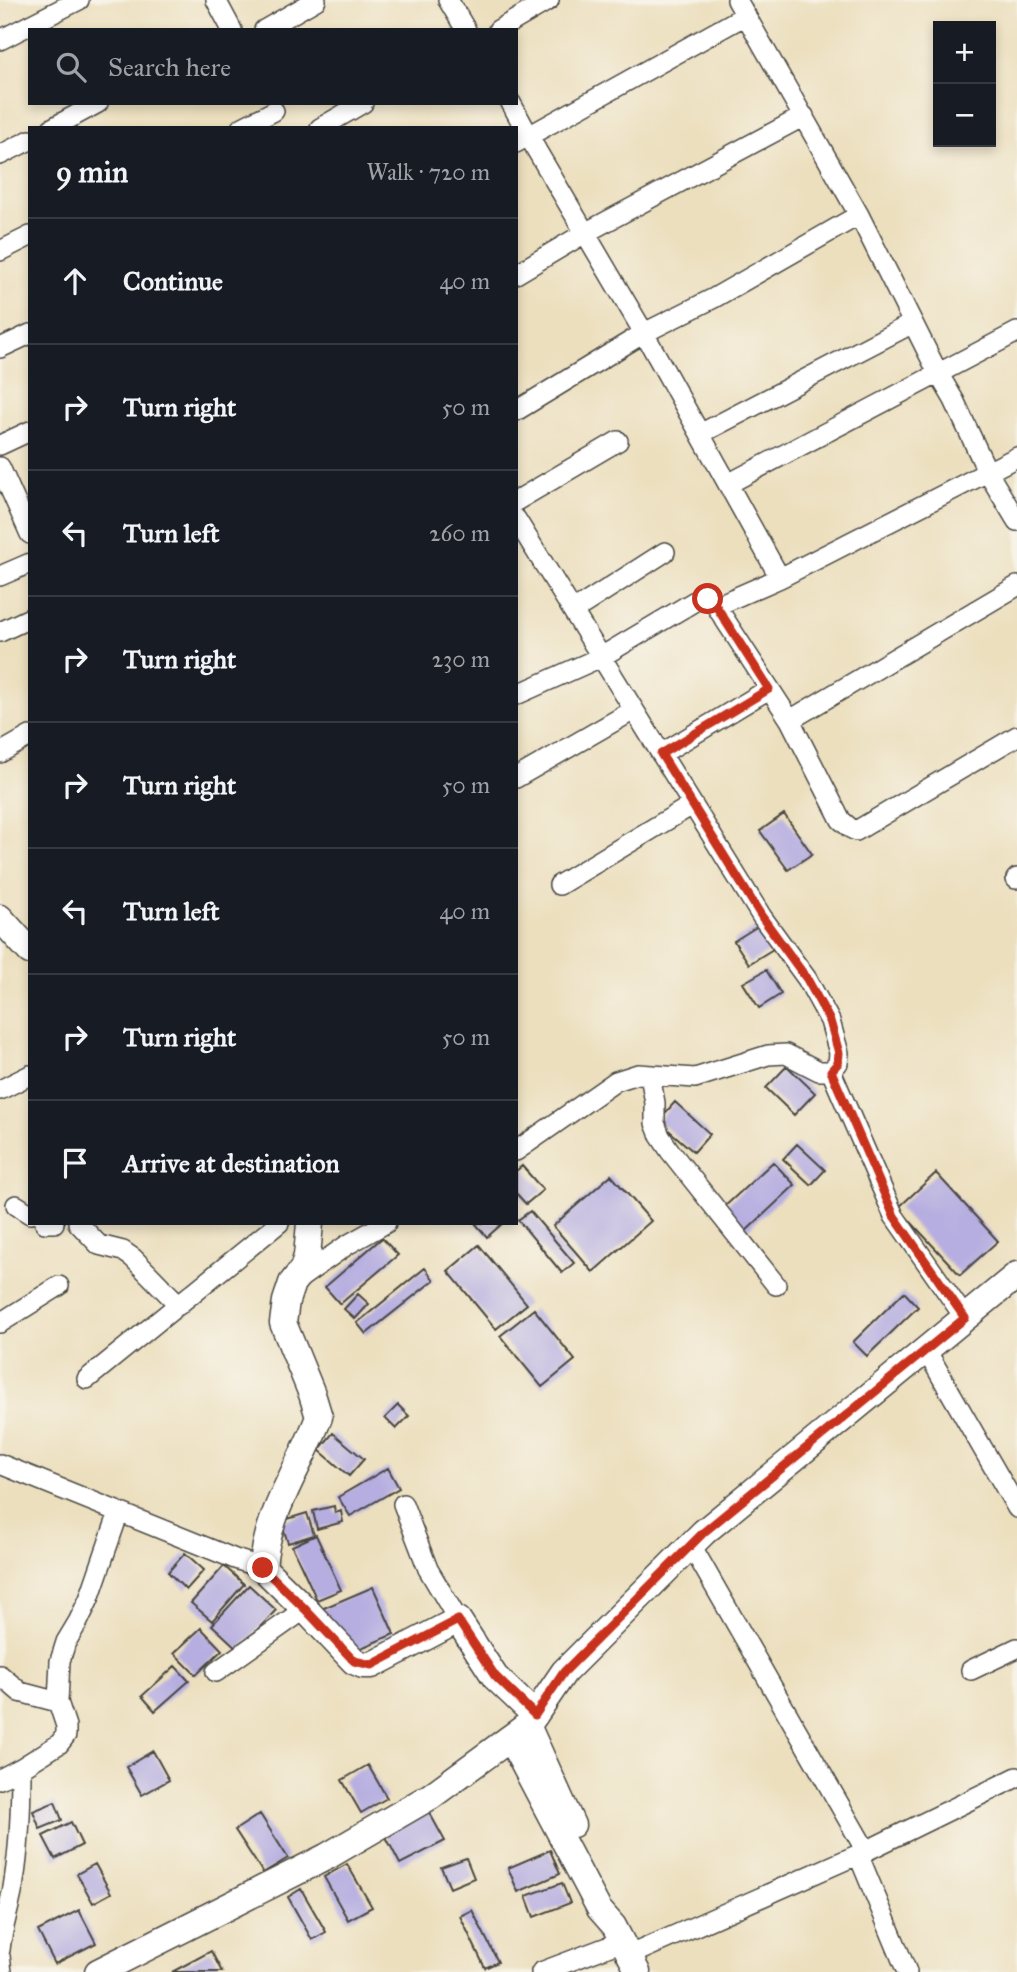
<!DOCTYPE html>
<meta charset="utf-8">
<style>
body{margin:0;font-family:"IM FELL Great Primer",serif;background:#20242c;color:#f1f3f6}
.controls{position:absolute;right:21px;top:21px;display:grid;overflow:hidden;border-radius:0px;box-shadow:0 4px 10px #0003}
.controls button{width:63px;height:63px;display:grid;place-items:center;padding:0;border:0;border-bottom:2px solid #363941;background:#171b24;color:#f1f3f6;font:35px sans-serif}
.stop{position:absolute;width:21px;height:21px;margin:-16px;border:5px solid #c8321e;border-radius:50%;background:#fff}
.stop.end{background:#c8321e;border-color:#fff;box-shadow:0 2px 7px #0008}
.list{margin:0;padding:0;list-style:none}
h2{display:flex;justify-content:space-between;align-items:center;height:91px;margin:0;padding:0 28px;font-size:30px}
h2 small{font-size:23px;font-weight:400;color:#9ea1a6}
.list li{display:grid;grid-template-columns:46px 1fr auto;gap:21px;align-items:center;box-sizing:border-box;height:126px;padding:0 28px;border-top:2px solid #363941}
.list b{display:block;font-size:26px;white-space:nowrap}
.list em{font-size:23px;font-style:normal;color:#9ea1a6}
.icon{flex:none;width:38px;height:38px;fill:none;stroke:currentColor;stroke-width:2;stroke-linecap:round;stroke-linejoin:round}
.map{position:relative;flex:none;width:1017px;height:1972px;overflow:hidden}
.search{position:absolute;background:#171b24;box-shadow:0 4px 10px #0003;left:28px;top:28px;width:490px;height:77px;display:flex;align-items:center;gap:18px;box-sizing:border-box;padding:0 24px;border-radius:0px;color:#9ea1a6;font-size:26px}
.panel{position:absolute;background:#171b24;box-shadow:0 4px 10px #0003;left:28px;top:126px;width:490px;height:1099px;border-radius:0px}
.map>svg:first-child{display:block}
</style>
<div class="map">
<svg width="1017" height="1972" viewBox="0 0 1017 1972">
<rect width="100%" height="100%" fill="#f7f3e8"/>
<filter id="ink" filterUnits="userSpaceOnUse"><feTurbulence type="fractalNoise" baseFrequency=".0143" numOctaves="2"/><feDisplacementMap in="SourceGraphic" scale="14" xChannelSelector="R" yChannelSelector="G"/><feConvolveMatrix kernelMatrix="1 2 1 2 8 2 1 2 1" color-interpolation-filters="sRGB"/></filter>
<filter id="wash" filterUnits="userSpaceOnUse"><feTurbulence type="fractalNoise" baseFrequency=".00686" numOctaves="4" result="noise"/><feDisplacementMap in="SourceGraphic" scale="28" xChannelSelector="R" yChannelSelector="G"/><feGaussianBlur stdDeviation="1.57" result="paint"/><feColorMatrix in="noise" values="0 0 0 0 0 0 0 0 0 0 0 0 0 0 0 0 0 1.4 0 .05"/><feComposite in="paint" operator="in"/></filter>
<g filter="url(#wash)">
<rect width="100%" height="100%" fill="#ecdfbe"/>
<g id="blocks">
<!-- building -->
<path fill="#b6aee0" d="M 784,814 L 812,854 L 788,870 L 760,831 Z
M 758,926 L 773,949 L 749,964 L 734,941 Z
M 766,970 L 781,994 L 759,1008 L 743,983 Z
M 787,1066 L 815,1093 L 794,1115 L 766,1088 Z
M 675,1102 L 710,1134 L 694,1152 L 658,1121 Z
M 797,1144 L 825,1170 L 811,1185 L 783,1159 Z
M 773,1162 L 795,1185 L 745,1232 L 723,1208 Z
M 522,1166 L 543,1190 L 526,1204 L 516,1193 L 516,1171 Z
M 936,1173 L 998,1241 L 960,1275 L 898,1208 Z
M 611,1175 L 651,1221 L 593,1272 L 553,1226 Z
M 530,1211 L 574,1263 L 562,1273 L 518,1220 Z
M 475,1223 L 503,1223 L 487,1237 Z
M 382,1238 L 398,1255 L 340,1304 L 325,1287 Z
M 479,1245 L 527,1304 L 496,1329 L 448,1271 Z
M 425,1268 L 434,1280 L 366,1334 L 357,1323 Z
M 904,1292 L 918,1307 L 867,1356 L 853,1342 Z
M 358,1294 L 369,1304 L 355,1319 L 344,1309 Z
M 534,1309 L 575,1360 L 542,1387 L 500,1336 Z
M 398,1405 L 409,1416 L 396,1429 L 385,1418 Z
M 333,1433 L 364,1459 L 349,1476 L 319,1450 Z
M 388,1468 L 399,1488 L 350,1516 L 338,1497 Z
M 334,1506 L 335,1513 L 341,1511 L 343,1522 L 317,1529 L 313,1511 Z
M 307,1513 L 314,1535 L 288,1543 L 281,1521 Z
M 316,1535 L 341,1590 L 317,1600 L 292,1546 Z
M 185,1553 L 204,1570 L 186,1590 L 168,1572 Z
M 224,1566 L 244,1584 L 212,1621 L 191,1603 Z
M 249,1585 L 276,1610 L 239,1650 L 212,1625 Z
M 373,1587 L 394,1634 L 347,1654 L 319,1610 Z
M 201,1628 L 222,1650 L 196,1675 L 174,1653 Z
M 175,1666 L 189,1681 L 155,1711 L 142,1696 Z
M 153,1751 L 169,1780 L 142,1795 L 126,1767 Z
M 368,1765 L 387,1798 L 361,1813 L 342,1780 Z
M 55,1802 L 62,1820 L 40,1829 L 33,1811 Z
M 429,1812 L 445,1841 L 400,1864 L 385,1835 Z
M 260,1814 L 288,1858 L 263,1873 L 235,1830 Z
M 71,1822 L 82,1845 L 55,1859 L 43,1836 Z
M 550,1850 L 560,1874 L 518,1892 L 508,1868 Z
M 466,1858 L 474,1878 L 450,1888 L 441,1867 Z
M 95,1864 L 111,1893 L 93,1903 L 77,1874 Z
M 347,1864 L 372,1907 L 348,1920 L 324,1877 Z
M 562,1883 L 570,1903 L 534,1917 L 526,1896 Z
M 301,1889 L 326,1932 L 312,1940 L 288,1897 Z
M 79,1910 L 96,1943 L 55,1964 L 38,1931 Z
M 472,1910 L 498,1962 L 485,1968 L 460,1916 Z
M 211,1951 L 222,1972 L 172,1972 Z"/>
</g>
</g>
<g filter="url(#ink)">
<use href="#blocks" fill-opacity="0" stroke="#484641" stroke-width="2"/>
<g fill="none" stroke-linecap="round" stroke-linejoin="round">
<defs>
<path id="minor" d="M 216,0 L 232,30
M 448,0 L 466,30
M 737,0 L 859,215
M 264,30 L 316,0
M 498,30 L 549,0
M 0,40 L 79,0
M 511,103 L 537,151 L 644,333 L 714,298 L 859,215 L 938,373 L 954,400 L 988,473 L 1017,521
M 52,128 L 98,103
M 241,128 L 274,111
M 320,128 L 363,103
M 516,143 L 746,15
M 0,155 L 30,140
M 0,251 L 30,236
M 516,274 L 585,233 L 804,116
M 0,348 L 30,334
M 516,411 L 644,333 L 780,578
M 700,434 L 913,323
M 0,445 L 30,431
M 0,467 L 30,534
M 728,484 L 1017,332
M 516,501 L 618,441
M 516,519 L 762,917 L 807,979 L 830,1021 L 839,1053 L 838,1063 L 831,1071 L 894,1216 L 965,1318
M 0,576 L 30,563
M 716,606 L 780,578 L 1017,457
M 573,611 L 665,552
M 0,632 L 30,618
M 516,695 L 601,657 L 700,598 L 708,599 L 716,606 L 790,720 L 841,820 L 850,828 L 856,831 L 1017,736
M 790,720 L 1017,586
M 0,753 L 30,736
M 661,754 L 769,689
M 516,778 L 634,710
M 1016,879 L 1017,878
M 559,885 L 692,805
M 650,1075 L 655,1103 L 655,1123 L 660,1136 L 670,1151 L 776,1285
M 0,1090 L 30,1075
M 516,1151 L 616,1081 L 638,1074 L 695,1078 L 768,1055 L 786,1054 L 819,1071 L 831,1071
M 16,1205 L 30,1214
M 45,1223 L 54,1223
M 78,1223 L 99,1245 L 123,1251 L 133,1258 L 179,1305
M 296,1281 L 347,1245 L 386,1223
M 0,1323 L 59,1286
M 926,1350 L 1017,1508
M 87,1379 L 279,1223
M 0,1464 L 235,1559 L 263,1568
M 403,1504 L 428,1569 L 458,1620
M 691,1545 L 866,1851
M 971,1670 L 1017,1648
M 216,1672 L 305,1609
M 0,1675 L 20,1692 L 58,1702
M 0,1779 L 21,1768
M 858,1854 L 907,1972
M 0,1950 C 2,1926 11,1905 14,1881 C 20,1844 21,1805 21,1768 L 59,1744 L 66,1735 L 66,1726 L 58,1702 L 60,1661 L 66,1642 L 78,1622 L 89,1599 L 119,1512
M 630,1955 L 866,1851 L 1017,1777
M 0,1956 L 2,1972
M 541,1972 L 623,1941"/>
<path id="tertiary" d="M 528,1725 L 573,1825
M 509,1738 L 599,1909 L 614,1926 L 638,1972"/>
<path id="secondary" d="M 0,918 L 30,951
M 310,1223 L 307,1256 L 303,1269 L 292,1283 L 286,1301 L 283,1323 L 312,1394 L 319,1417 C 300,1468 266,1513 263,1568 L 305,1609 L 354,1661 L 363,1665 L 372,1665 L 458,1620 L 495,1677 L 535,1715
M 98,1972 L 326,1857 L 431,1796 L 528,1725 L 564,1672 L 704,1532 L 1017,1275"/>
</defs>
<!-- minor casing -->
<use href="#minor" stroke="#484641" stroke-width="22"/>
<!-- tertiary casing -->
<use href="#tertiary" stroke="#484641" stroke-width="27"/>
<!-- secondary casing -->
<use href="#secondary" stroke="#484641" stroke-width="29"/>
<!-- minor -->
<use href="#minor" stroke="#fff" stroke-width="19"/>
<!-- tertiary -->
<use href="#tertiary" stroke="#fff" stroke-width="24"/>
<!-- secondary -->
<use href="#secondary" stroke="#fff" stroke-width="26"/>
</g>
</g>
<g fill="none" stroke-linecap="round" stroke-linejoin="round" filter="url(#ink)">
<!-- route -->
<path stroke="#c8321e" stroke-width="9" d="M 263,1568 L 305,1609 L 354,1661 L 372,1665 L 458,1620 L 495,1676 L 535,1715 L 564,1672 L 704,1532 L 965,1318 L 894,1216 L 831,1071 L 838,1063 L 839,1053 L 830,1021 L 807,979 L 762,917 L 661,754 L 769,689 L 716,606 L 708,599"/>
</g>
</svg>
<div class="controls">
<button>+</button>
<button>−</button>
</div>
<div class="stop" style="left:708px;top:599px"></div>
<div class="stop end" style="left:263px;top:1568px"></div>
<div class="search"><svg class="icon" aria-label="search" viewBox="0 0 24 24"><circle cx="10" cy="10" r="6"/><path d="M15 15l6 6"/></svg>Search here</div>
<section class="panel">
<h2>9 min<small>Walk · 720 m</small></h2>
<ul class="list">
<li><svg class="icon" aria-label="ahead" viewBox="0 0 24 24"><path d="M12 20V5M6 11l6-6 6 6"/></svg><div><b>Continue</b></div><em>40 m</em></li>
<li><svg class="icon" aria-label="right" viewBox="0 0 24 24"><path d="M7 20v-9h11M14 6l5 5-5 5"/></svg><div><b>Turn right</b></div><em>50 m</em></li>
<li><svg class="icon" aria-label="left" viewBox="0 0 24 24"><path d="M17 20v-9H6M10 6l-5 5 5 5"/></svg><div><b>Turn left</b></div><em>260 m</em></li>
<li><svg class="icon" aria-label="right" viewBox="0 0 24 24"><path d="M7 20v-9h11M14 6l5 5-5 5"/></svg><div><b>Turn right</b></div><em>230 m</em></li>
<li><svg class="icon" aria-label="right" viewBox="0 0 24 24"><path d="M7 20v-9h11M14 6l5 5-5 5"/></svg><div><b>Turn right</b></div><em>50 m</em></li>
<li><svg class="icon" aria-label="left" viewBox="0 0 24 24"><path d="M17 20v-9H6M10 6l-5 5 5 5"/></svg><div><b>Turn left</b></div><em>40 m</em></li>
<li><svg class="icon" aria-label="right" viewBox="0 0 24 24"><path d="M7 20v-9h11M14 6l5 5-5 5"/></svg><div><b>Turn right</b></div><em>50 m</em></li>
<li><svg class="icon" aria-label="arrive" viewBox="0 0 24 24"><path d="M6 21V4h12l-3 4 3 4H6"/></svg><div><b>Arrive at destination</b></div></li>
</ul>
</section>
</div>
